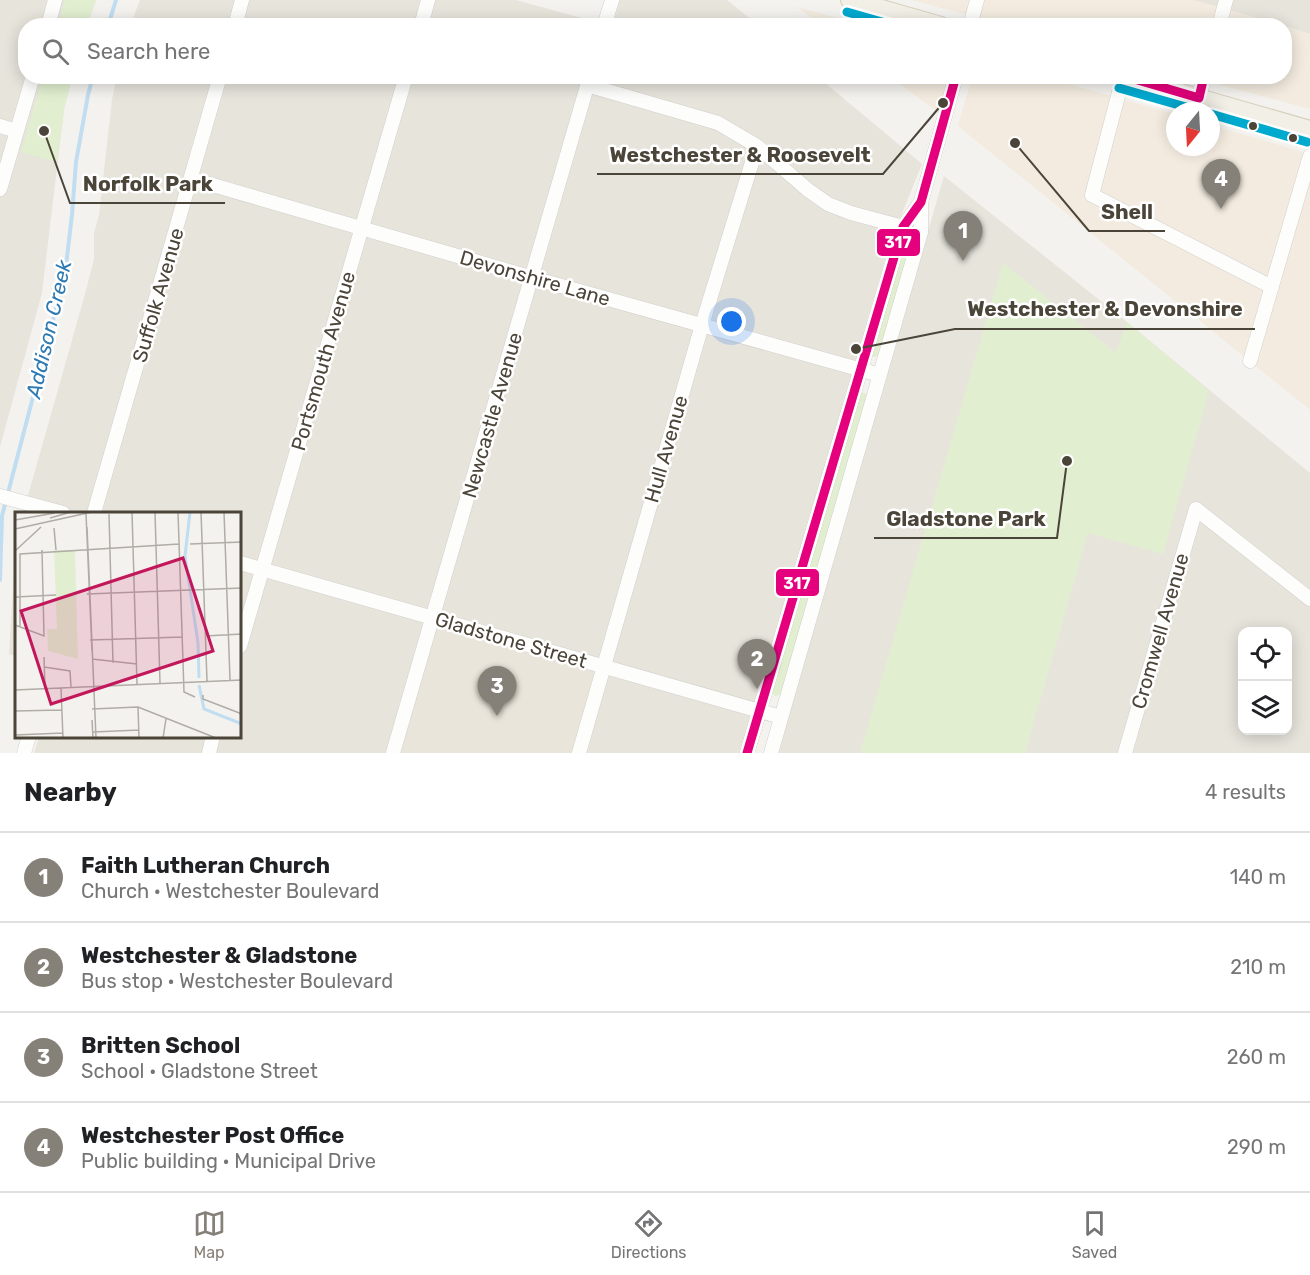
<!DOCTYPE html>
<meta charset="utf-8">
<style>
body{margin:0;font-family:Rubik,sans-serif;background:#f2f2f2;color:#202124}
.controls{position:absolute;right:18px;bottom:18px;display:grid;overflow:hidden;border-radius:12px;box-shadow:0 3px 15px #0003}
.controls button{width:54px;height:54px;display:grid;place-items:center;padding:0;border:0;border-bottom:2px solid #e0e0e0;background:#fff;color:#202124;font:30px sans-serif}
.compass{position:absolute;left:1166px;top:102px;width:54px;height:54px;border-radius:50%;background:#fff;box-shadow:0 3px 15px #0003;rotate:198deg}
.you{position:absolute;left:732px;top:322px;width:21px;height:21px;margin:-15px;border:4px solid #fff;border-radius:50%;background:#1a73e8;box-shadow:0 0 0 9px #1a73e833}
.badge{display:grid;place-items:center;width:39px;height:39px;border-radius:50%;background:#868178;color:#fff;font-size:20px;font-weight:700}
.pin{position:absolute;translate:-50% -50px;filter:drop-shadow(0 2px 3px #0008)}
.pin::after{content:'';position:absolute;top:32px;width:21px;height:18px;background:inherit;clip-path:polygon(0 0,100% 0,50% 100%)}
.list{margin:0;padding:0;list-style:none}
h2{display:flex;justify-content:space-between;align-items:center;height:78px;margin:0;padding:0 24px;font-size:26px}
h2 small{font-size:20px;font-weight:400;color:#757577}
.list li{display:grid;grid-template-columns:39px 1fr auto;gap:18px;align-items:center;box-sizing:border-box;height:90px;padding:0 24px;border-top:2px solid #e0e0e0}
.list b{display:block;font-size:22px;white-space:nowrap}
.list p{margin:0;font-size:20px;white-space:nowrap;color:#757577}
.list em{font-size:20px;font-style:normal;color:#757577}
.icon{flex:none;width:33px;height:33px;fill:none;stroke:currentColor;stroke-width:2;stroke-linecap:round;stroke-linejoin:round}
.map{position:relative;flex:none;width:1310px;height:753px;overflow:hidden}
.search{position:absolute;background:#fff;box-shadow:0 3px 15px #0003;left:18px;right:18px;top:18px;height:66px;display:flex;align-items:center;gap:15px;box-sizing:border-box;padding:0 21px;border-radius:24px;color:#757577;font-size:22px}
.sheet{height:438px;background:#fff}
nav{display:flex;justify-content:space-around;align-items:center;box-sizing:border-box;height:84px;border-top:2px solid #e0e0e0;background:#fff;font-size:16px;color:#757577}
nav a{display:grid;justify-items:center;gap:3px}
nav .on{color:#868178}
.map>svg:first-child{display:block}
</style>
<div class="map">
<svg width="1310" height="753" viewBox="0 0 1310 753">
<rect width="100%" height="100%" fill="#f4f2ee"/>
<!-- residential -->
<path fill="#e7e4dc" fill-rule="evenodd" d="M 0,0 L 96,0 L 87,25 L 26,26 L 26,76 L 72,77 L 64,110 L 42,293 L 0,447 Z
M 140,0 L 516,0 L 607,25 L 130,26 Z
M 620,0 L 727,0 L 758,25 L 613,25 Z
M 1193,0 L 1310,0 L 1310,34 L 1284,26 Z
M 117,77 L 818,77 L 922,164 L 890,243 L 742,753 L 34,753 L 39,737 L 240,736 L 240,513 L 23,513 L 85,294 L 94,259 L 94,233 L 99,215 L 112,99 Z
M 944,176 L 1127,322 L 1310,473 L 1310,753 L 777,753 ZM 1242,632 L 1288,632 L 1288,730 L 1242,730 Z
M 16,539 L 16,656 L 9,654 Z"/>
<!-- commercial -->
<path fill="#f3ebdf" d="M 912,0 L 1193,0 L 1280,25 L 1005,25 Z
M 797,7 L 863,25 L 821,25 Z
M 1285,27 L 1310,34 L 1310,109 L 1191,77 L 1284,76 Z
M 890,77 L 951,77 L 942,115 Z
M 972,77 L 1044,77 L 1175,114 L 1175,147 L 1211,147 L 1211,125 L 1310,154 L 1310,410 L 958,126 Z"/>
<!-- education -->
<path fill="#eae5da" d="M 442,629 L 587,670 L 592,672 L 593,680 L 572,753 L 402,753 L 436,635 Z"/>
<!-- green -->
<path fill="#e1eecf" d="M 65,0 L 96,0 L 87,25 L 58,25 Z
M 43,77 L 72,77 L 64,110 L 57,162 L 21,152 Z
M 902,247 L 906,247 L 910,252 L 880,355 L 874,357 L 871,355 Z
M 1003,263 L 1116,353 L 1127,322 L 1209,391 L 1163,554 L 1088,533 L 1025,753 L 860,753 Z
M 860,392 L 867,394 L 868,397 L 782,694 L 775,696 L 772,692 Z"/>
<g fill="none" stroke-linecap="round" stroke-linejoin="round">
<!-- stream -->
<path stroke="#c0ddf1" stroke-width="4" d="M 108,26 L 116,0
M 0,580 L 2,516 L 65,274 L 72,215 L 76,162 L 88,95 L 93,76"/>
<defs>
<path id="minor" d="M 48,26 L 55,0
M 235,26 L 242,0
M 421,26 L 428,0
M 604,26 L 612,0
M 970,26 L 977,0
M 1219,26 L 1226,0
M 1123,77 L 1092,195 L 1272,287
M 587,85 L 718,123 L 757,146 L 808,190 L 828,204 L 851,213 L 903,227
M 1199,98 L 1204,76
M 0,126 L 17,131
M 192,179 L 547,282 L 880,375
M 0,189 L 33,76
M 1250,361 L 1310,156
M 0,496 L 63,513
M 94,513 L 220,76
M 240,563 L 781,717
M 240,646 L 406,76
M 24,753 L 29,736
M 209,753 L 213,736
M 393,753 L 590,76
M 579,753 L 702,325 L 757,146
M 747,753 L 903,227 L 921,202
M 771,753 L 921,232 L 921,202 L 956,76
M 1125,753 L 1196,509 L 1310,599"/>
<path id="major" d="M 850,0 L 941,26
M 1122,76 L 1310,130"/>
</defs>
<!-- minor casing -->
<use href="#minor" stroke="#d2d0cb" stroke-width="15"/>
<!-- major casing -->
<use href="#major" stroke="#d6cebb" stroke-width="20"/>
<!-- minor -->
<use href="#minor" stroke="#fdfdfc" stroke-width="14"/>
<!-- major -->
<use href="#major" stroke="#f2efe6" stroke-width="18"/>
<defs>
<path id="bus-1" d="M 1124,76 L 1199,98 L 1204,76
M 747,753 L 903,227 L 921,202 L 956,76"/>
<path id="bus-2" d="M 847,12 L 896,26
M 1119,88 L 1200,111
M 1211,114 L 1307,142"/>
</defs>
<!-- bus-1 casing -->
<use href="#bus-1" stroke="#fff" stroke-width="14"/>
<!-- bus-2 casing -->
<use href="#bus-2" stroke="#fff" stroke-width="14"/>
<!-- bus-1 -->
<use href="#bus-1" stroke="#e5007d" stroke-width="9"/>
<!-- bus-2 -->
<use href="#bus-2" stroke="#00a9ce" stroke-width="9"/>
</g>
<!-- markers -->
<g fill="#4b4439" stroke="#fff" stroke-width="2">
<circle cx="1253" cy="126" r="5"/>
<circle cx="1293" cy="138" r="5"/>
</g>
<g text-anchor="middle" stroke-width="5" stroke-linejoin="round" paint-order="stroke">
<!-- street labels -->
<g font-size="20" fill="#4b4439" stroke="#fff">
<text transform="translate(535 278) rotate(16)" y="7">Devonshire Lane</text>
<text transform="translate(158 295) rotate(-74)" y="7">Suffolk Avenue</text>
<text transform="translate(323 361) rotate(-74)" y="7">Portsmouth Avenue</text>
<text transform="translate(492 415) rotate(-74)" y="7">Newcastle Avenue</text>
<text transform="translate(666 449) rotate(-74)" y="7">Hull Avenue</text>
<text transform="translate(1160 631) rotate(-74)" y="7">Cromwell Avenue</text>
<text transform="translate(511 640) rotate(16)" y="7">Gladstone Street</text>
</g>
<!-- water labels -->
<g font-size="21" font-style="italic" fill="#2e7ab2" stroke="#fff">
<text transform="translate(49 329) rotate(-77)" y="7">Addison Creek</text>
</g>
</g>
<!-- overview -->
<g transform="translate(15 512)">
<rect width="226" height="226" fill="#f4f2ee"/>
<path d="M 39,38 L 60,38 L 63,147 L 33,139 L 32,117 L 42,117 Z" fill="#e1eecf"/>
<path fill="none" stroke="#c0ddf1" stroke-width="3" d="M 175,0 L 170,44 L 183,131 L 184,166M 184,173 L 189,197 L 227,212"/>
<path fill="none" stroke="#b0aca6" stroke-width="1.5" d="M 117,0 L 122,172M 140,0 L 145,171M 163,0 L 169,180 L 180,185M 186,0 L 192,169M 209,0 L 215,168M 71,2 L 77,139M 94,2 L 98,151M 35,6 L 56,0M 0,8 L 40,1M 72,15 L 81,226M 39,16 L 41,38M 0,17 L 77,0M 175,32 L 227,30M 0,39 L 26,15M 72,82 L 227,76M 0,85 L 41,83M 0,113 L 29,124 L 27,38M 5,115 L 5,42 L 164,32M 190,124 L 227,122M 75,128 L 167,125M 29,145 L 30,176M 77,147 L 122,152M 29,155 L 55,159 L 56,175M 46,176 L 48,226M 0,178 L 227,168M 188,183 L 188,187 L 227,202M 123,195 L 124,226M 77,197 L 123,195 L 201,226M 0,199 L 47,198M 77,208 L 78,226M 78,220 L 124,218M 0,223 L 48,221M 148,226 L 151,207"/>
<path fill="#c2185b" fill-opacity="0.15" stroke="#c2185b" stroke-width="3" d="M 168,46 L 198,139 L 36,192 L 6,99 Z"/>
<rect width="226" height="226" fill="none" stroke="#4b4439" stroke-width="3"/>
</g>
<!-- callouts -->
<path fill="none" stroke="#4b4439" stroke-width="2" d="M943 103L883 174H597M44 131L70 203H225M1015 143L1089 231H1165M856 349L955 329H1255M1067 461L1057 538H874"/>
<g fill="#4b4439" stroke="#fff" stroke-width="2">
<circle cx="943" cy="103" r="6"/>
<circle cx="44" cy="131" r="6"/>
<circle cx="1015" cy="143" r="6"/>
<circle cx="856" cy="349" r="6"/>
<circle cx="1067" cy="461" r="6"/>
</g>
<g font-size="21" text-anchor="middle" font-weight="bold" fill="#4b4439" stroke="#fff" stroke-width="5" stroke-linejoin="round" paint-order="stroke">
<text x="740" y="162">Westchester &amp; Roosevelt</text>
<text x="148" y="191">Norfolk Park</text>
<text x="1127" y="219">Shell</text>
<text x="1105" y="316">Westchester &amp; Devonshire</text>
<text x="966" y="526">Gladstone Park</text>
</g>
<g stroke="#fff" stroke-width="2">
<rect x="876" y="228" width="45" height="29" rx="6" fill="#e5007d"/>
<rect x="775" y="568" width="45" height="29" rx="6" fill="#e5007d"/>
</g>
<g font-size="16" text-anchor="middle" font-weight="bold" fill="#fff">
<text x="898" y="248">317</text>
<text x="797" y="589">317</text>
</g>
</svg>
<div class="controls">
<button><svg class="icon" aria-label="locate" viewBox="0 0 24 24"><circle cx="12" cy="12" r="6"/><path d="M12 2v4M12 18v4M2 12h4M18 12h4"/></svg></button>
<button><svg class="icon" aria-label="layers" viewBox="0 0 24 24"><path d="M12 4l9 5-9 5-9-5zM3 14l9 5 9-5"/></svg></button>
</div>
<svg class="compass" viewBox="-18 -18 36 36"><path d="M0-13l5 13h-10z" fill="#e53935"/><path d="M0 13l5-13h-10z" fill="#757577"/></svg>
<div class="you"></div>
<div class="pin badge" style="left:963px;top:261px">1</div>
<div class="pin badge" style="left:757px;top:689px">2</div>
<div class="pin badge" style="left:497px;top:716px">3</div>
<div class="pin badge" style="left:1221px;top:209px">4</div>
<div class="search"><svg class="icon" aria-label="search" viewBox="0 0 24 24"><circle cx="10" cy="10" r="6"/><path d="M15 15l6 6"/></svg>Search here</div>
</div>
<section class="sheet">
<h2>Nearby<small>4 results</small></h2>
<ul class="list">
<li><span class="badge">1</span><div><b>Faith Lutheran Church</b><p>Church · Westchester Boulevard</p></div><em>140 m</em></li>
<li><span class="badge">2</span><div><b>Westchester &amp; Gladstone</b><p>Bus stop · Westchester Boulevard</p></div><em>210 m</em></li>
<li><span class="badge">3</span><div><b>Britten School</b><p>School · Gladstone Street</p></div><em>260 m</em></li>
<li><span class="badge">4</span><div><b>Westchester Post Office</b><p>Public building · Municipal Drive</p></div><em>290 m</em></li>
</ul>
</section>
<nav>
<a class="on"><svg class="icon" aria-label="map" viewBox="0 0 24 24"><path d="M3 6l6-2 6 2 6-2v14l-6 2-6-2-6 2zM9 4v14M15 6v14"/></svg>Map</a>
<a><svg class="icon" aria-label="directions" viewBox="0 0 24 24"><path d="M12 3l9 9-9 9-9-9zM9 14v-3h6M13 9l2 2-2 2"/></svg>Directions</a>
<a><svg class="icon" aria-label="saved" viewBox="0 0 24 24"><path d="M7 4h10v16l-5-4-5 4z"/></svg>Saved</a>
</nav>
